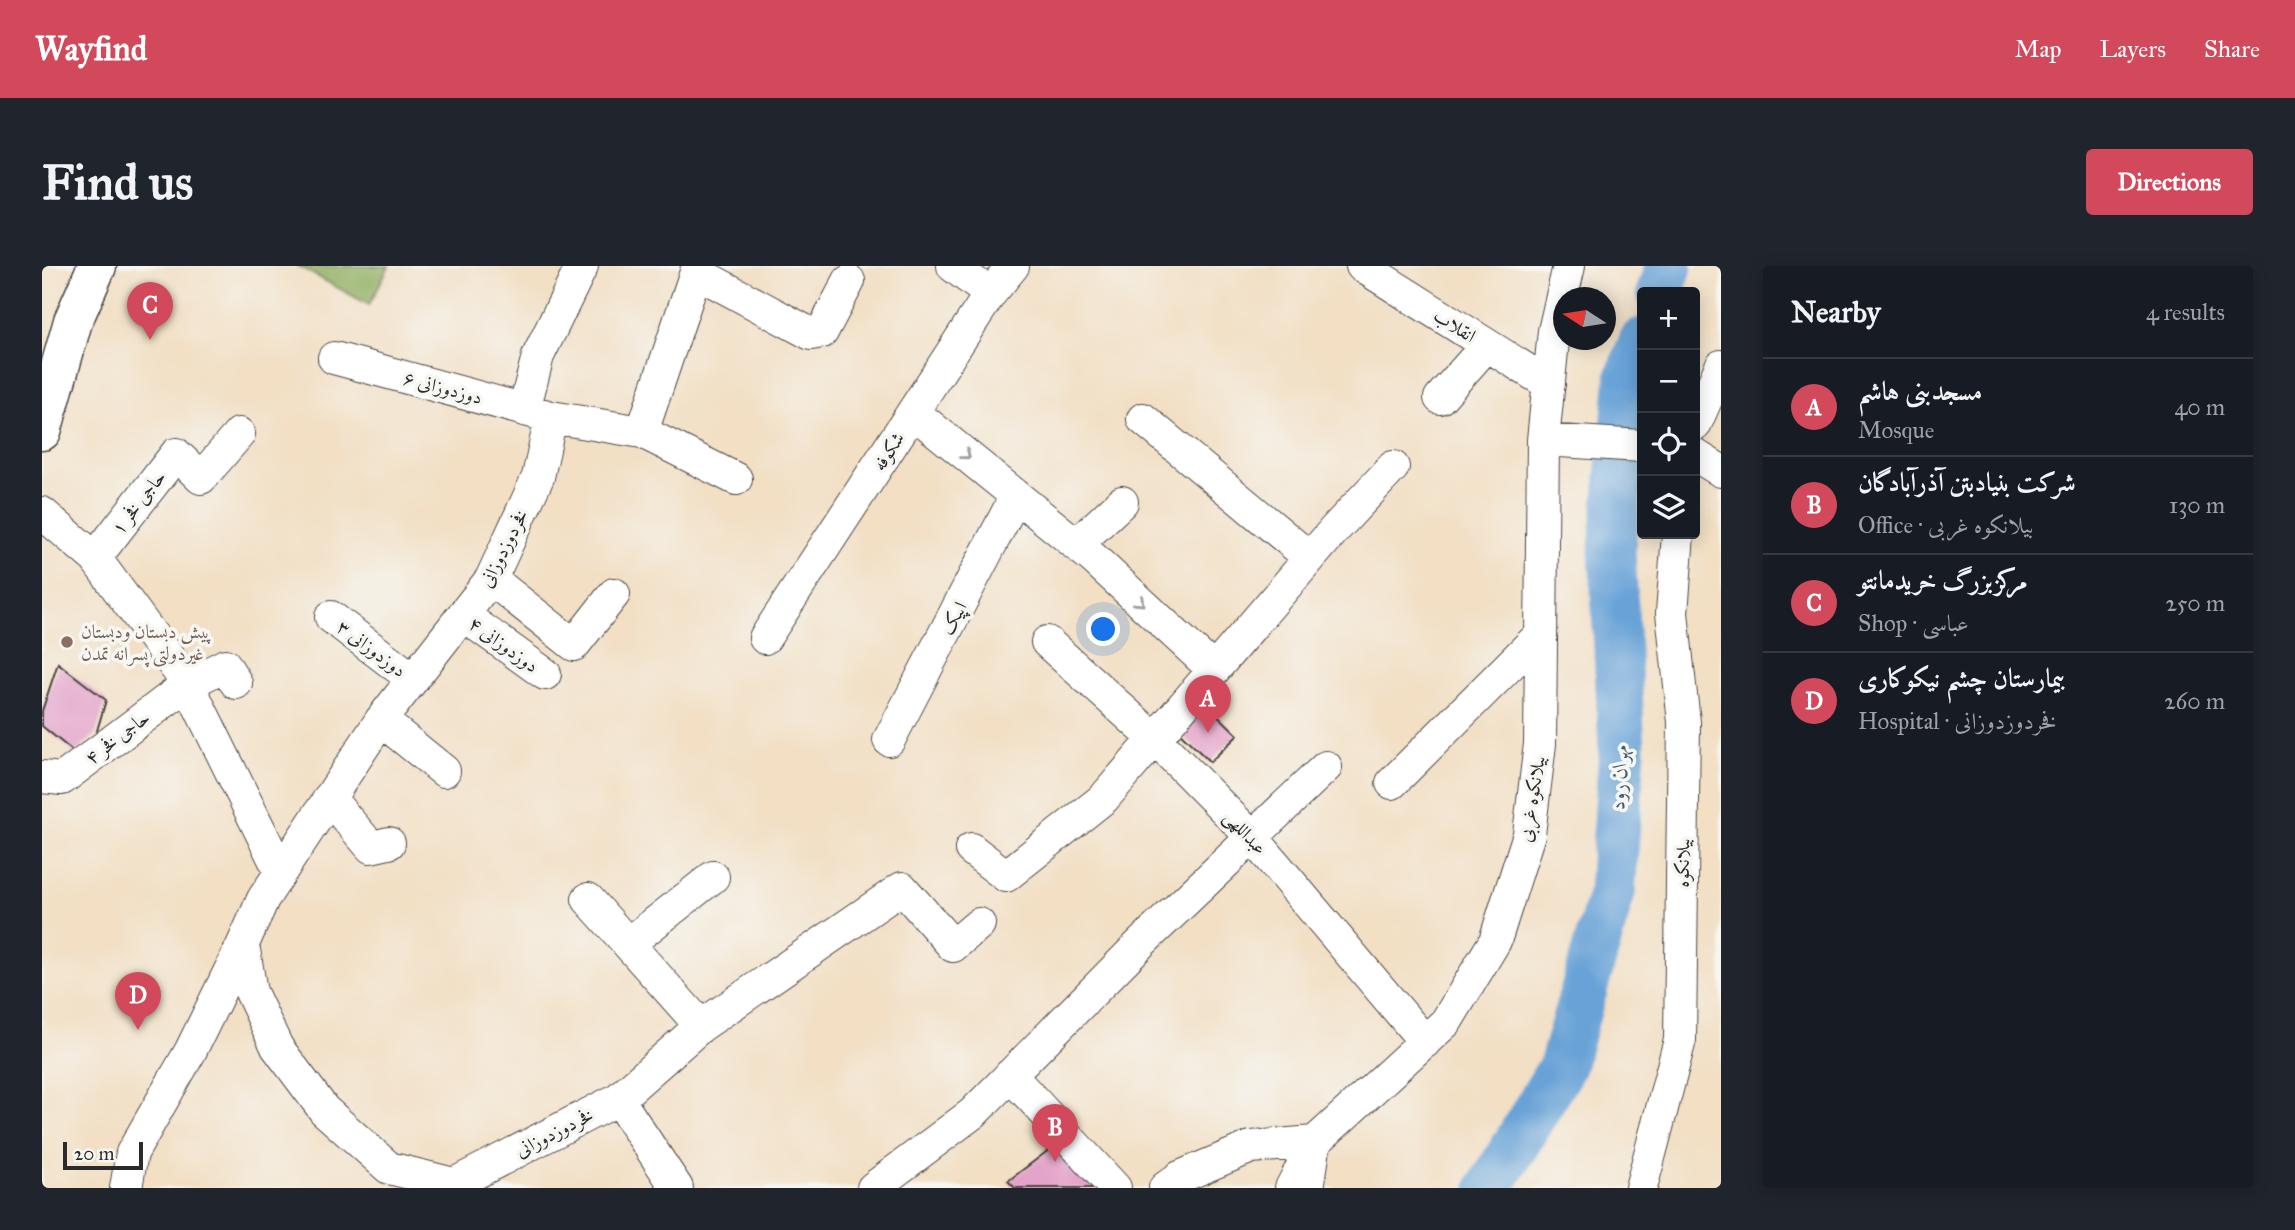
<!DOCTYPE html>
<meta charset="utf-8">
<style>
body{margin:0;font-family:"IM FELL Great Primer",Amiri,serif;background:#20242c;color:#f1f3f6}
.controls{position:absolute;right:21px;top:21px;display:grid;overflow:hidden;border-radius:7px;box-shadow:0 4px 18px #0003}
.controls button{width:63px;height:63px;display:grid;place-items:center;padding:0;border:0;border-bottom:2px solid #363941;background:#171b24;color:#f1f3f6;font:35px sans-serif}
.compass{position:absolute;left:1511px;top:21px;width:63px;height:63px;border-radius:50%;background:#171b24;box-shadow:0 4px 18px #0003;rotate:282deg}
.scale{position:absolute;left:21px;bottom:18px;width:80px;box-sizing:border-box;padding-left:7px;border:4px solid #2b2b2b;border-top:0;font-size:19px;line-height:24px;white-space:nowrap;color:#2b2b2b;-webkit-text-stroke:5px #f6f6f2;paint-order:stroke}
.you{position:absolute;left:1062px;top:364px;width:24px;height:24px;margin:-18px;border:5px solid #fff;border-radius:50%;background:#1a73e8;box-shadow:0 0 0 10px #1a73e833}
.badge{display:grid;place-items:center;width:46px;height:46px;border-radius:50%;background:#d1495b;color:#fff;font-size:23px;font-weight:700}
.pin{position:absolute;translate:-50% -58px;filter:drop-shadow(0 2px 4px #0008)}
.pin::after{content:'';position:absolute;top:37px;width:24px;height:21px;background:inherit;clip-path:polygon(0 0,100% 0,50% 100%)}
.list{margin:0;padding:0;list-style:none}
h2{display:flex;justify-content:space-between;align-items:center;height:91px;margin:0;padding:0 28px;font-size:30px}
h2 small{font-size:23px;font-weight:400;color:#9ea1a6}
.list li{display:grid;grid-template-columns:46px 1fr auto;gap:21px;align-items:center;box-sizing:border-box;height:98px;padding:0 28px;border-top:2px solid #363941}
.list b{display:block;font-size:26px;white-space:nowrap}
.list p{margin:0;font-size:23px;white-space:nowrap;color:#9ea1a6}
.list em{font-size:23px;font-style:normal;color:#9ea1a6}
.icon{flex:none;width:38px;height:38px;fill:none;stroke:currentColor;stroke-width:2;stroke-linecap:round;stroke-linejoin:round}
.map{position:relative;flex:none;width:1679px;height:922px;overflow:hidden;border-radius:7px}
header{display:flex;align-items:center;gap:42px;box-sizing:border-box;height:98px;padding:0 35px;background:#d1495b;color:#fff}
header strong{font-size:33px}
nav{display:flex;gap:38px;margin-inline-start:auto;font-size:24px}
.intro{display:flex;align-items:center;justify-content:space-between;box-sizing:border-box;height:168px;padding:0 42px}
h1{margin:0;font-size:49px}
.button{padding:18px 32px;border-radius:7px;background:#d1495b;color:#fff;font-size:24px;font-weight:700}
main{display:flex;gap:42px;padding:0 42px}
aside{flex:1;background:#171b24;border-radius:7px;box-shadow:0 4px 18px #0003}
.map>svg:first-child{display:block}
</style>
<header>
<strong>Wayfind</strong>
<nav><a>Map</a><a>Layers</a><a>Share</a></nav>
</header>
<div class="intro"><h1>Find us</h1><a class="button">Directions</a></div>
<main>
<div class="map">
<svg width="1679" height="922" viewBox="0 0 1679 922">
<rect width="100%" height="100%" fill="#f6f6f2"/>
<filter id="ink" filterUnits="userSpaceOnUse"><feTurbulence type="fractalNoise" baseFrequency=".0143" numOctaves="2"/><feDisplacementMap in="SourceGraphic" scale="14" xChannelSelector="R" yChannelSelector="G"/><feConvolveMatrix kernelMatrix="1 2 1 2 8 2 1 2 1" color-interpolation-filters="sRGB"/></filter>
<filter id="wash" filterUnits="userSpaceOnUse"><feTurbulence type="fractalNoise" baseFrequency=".00686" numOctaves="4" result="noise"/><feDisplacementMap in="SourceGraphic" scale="28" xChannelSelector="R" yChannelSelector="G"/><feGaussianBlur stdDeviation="1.57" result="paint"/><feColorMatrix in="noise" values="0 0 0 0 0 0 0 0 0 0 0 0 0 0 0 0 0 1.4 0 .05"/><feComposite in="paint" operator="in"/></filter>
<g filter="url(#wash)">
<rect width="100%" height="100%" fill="#f2dfc4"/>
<!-- forest -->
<path fill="#90ad60" stroke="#5e6c46" stroke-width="2" d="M 256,0 L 347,0 L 327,39 Z"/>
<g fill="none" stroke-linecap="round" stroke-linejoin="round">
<!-- river -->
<path stroke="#67a2d7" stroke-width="47" d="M 1618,26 L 1627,0
M 1448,922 L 1520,800 L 1570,626 L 1580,484 L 1570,283 L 1587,111 L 1600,75"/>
</g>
<g id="blocks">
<!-- building -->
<path fill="#e4a3c9" d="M 16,397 L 64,434 L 54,468 L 33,487 L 0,460 L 0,445 Z
M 1161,435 L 1196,469 L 1168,496 L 1135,464 Z
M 1016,877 L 1058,922 L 973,922 L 966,915 Z"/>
</g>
</g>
<g filter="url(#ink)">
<use href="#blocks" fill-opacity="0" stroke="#494642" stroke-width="2"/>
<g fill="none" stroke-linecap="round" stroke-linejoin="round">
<defs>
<path id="minor" d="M 911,0 L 948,28
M 1320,0 L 1507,118
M 654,6 L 769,68 L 780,66 L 807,15
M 292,92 L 509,151 L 600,166 L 694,213
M 1398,132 L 1445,79
M 482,144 L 496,90 L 540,0
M 871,146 L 1051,292 L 1172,404
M 509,151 L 496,211 L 449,313 L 339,454 L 221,633 L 201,678 L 209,726 L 235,781 L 282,844 L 347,902 L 412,918 L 576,833 L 659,760 L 860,622 L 911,680 L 937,658
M 1101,153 L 1268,292
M 1653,159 L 1679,100
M 600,166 L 656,0
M 1501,174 L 1600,180
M 1653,189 L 1679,205
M 0,247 L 53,292 L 146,418 L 238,605
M 1034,279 L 1080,236
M 53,292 L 134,188 L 159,212 L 197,168
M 449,313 L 532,379 L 572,328
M 421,349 L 503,408
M 289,351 L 371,413
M 723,372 L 948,28 L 971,0
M 1005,376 L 1113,473 L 1210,571 L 1383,776
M 339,454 L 402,505
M 847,474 L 974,230
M 0,511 L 20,513 L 146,418 L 183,399 L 194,417
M 1350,517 L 1499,368
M 287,532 L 329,581 L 347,577
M 929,583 L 964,610 L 1062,532 L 1293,263 L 1351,201
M 546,633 L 659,760
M 586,678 L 671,611
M 968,809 L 1073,922
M 576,833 L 635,922
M 84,922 L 90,887 L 148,786 L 201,678
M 831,922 L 931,847 L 1098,678 L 1284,501
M 1123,922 L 1138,911 L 1209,881 L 1273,876 L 1404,756 L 1453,675 L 1487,568 L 1498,478 L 1501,174 L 1512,65 L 1527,0
M 1249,922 L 1273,876 L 1266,922
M 1599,922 L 1638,774 L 1642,456 L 1630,347 L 1636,268"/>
<path id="major" d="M 0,165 L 31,55 L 55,0"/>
</defs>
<!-- minor casing -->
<use href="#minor" stroke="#494642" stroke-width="34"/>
<!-- major casing -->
<use href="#major" stroke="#494642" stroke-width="41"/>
<!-- minor -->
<use href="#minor" stroke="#fff" stroke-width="32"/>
<!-- major -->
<use href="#major" stroke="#fff" stroke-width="38"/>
</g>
<!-- one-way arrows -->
<defs><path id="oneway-chevron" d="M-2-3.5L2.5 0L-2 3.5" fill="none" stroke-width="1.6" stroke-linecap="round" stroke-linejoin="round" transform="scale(1.75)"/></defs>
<g stroke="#a0a0a0">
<use href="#oneway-chevron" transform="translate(924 189) rotate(39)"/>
<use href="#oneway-chevron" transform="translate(1098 336) rotate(43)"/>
</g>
</g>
<!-- markers -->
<circle fill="#8d6e63" stroke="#f6f6f2" stroke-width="2.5" cx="25" cy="376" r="7"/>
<g text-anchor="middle" stroke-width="7" stroke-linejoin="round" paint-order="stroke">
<!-- street labels -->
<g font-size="19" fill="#2b2b2b" stroke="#f6f6f2">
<text transform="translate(1413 59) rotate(32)" y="7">انقلاب</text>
<text transform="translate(401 121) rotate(15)" y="7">دوزدوزانی ۶</text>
<text transform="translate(846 185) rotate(-57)" y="7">شکوفه</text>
<text transform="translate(96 236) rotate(-52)" y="7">حاجی فخر ۱</text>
<text transform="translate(461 282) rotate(-63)" y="7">فخردوزدوزانی</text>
<text transform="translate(911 352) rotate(-62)" y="7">اپیک</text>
<text transform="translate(462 378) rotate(36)" y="7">دوزدوزانی ۴</text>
<text transform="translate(330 382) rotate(37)" y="7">دوزدوزانی ۳</text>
<text transform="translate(75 471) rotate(-37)" y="7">حاجی فخر ۴</text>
<text transform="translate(1489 533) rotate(-81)" y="7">بیلانکوه غربی</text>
<text transform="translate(1204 566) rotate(47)" y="7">عبداللهی</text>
<text transform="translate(1640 597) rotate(-89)" y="7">بیلانکوه</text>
<text transform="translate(512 866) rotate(-27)" y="7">فخردوزدوزانی</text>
</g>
<!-- education labels -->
<g font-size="19" fill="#785e54" stroke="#f6f6f2" text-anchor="start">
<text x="39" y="372">پیش دبستان ودبستان<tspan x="39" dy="22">غیردولتی پسرانه تمدن</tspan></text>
</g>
<!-- water labels -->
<g font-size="21" font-style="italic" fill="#435b70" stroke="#f6f6f2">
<text transform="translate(1577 511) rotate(-87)" y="7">مهران رود</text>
</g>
</g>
</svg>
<div class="controls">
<button>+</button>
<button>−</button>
<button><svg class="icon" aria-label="locate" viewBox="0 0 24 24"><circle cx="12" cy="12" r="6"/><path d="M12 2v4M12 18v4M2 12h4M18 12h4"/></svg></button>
<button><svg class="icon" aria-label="layers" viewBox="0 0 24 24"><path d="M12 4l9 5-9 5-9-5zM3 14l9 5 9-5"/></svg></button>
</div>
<svg class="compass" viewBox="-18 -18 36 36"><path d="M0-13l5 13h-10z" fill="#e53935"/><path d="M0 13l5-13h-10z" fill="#9ea1a6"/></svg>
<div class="scale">20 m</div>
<div class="you"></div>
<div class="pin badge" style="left:1166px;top:467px">A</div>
<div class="pin badge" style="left:1013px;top:896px">B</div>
<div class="pin badge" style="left:108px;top:74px">C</div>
<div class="pin badge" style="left:96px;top:764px">D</div>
</div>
<aside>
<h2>Nearby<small>4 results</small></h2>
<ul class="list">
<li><span class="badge">A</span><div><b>مسجدبنی هاشم</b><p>Mosque</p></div><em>40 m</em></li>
<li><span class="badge">B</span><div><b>شرکت بنیادبتن آذرآبادگان</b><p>Office · بیلانکوه غربی</p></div><em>130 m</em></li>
<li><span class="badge">C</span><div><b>مرکزبزرگ خریدمانتو</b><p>Shop · عباسى</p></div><em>250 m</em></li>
<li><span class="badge">D</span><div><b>بیمارستان چشم نیکوکاری</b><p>Hospital · فخردوزدوزانی</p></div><em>260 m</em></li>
</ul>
</aside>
</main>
